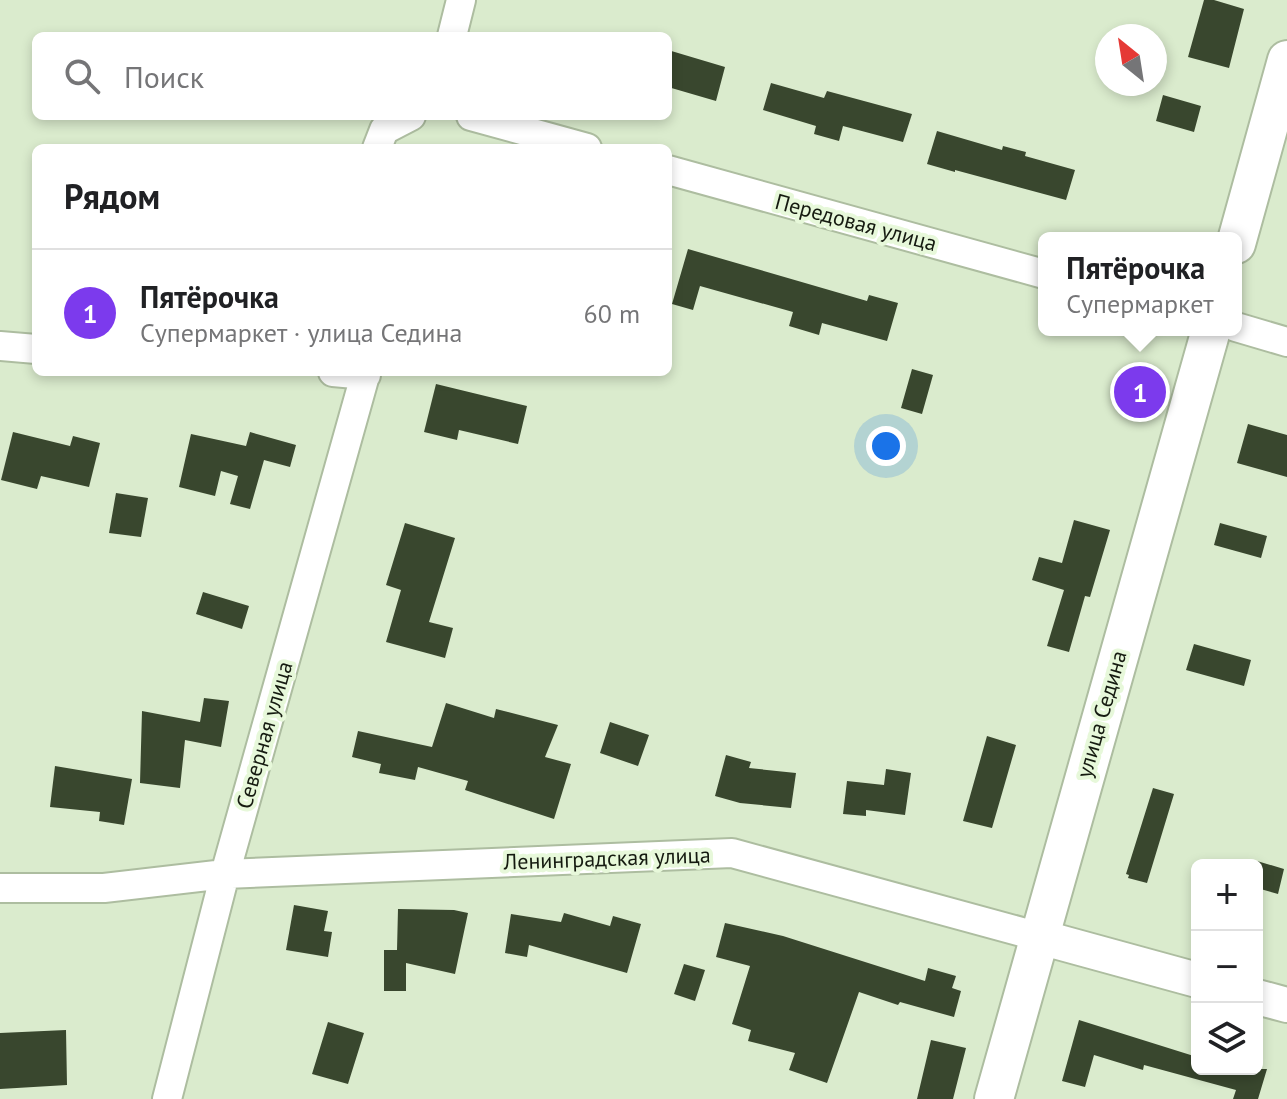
<!DOCTYPE html>
<html lang="ru">
<meta charset="utf-8">
<style>
body{margin:0;font-family:"PT Sans",sans-serif;background:#f2f2f2;color:#202124}
.controls{position:absolute;right:24px;bottom:24px;display:grid;overflow:hidden;border-radius:12px;box-shadow:0 4px 12px #0003}
.controls button{width:72px;height:72px;display:grid;place-items:center;padding:0;border:0;border-bottom:2px solid #e0e0e0;background:#fff;color:#202124;font:40px sans-serif}
.compass{position:absolute;left:1095px;top:24px;width:72px;height:72px;border-radius:50%;background:#fff;box-shadow:0 4px 12px #0003;rotate:330deg}
.you{position:absolute;left:886px;top:446px;width:28px;height:28px;margin:-20px;border:6px solid #fff;border-radius:50%;background:#1a73e8;box-shadow:0 0 0 12px #1a73e833}
.badge{display:grid;place-items:center;width:52px;height:52px;border-radius:50%;background:#7c3aed;color:#fff;font-size:26px;font-weight:700}
.pin{position:absolute;translate:-50% -50%;border:4px solid #fff;box-shadow:0 2px 8px #0006}
.popup{position:absolute;left:1038px;top:232px;width:204px;height:104px;box-sizing:border-box;display:grid;place-content:center;border-radius:12px;background:#fff;filter:drop-shadow(0 2px 6px #0005);font-size:26px;white-space:nowrap;color:#757577}
.popup b{font-size:30px;color:#202124}
.popup::after{content:'';position:absolute;left:50%;top:100%;margin-left:-16px;border:16px solid transparent;border-top-color:#fff}
.list{margin:0;padding:0;list-style:none}
h2{display:flex;justify-content:space-between;align-items:center;height:104px;margin:0;padding:0 32px;font-size:34px}
h2 small{font-size:26px;font-weight:400;color:#757577}
.list li{display:grid;grid-template-columns:52px 1fr auto;gap:24px;align-items:center;box-sizing:border-box;height:128px;padding:0 32px;border-top:2px solid #e0e0e0}
.list b{display:block;font-size:30px;white-space:nowrap}
.list p{margin:0;font-size:26px;white-space:nowrap;color:#757577}
.list em{font-size:26px;font-style:normal;color:#757577}
.icon{flex:none;width:44px;height:44px;fill:none;stroke:currentColor;stroke-width:2;stroke-linecap:round;stroke-linejoin:round}
.map{position:relative;flex:none;width:1287px;height:1099px;overflow:hidden}
.search{position:absolute;background:#fff;box-shadow:0 4px 12px #0003;left:32px;top:32px;width:640px;height:88px;display:flex;align-items:center;gap:20px;box-sizing:border-box;padding:0 28px;border-radius:12px;color:#757577;font-size:30px}
.panel{position:absolute;background:#fff;box-shadow:0 4px 12px #0003;left:32px;top:144px;width:640px;height:232px;border-radius:12px}
.map>svg:first-child{display:block}
</style>
<div class="map">
<svg width="1287" height="1099" viewBox="0 0 1287 1099">
<rect width="100%" height="100%" fill="#daebcd"/>
<!-- building -->
<path fill="#39472e" d="M 1204,0 L 1214,0 L 1244,9 L 1229,68 L 1188,57 Z
M 668,50 L 725,67 L 716,101 L 668,87 Z
M 771,83 L 824,98 L 827,91 L 912,114 L 903,142 L 843,126 L 839,141 L 814,134 L 816,126 L 763,110 Z
M 1163,95 L 1201,106 L 1194,132 L 1156,121 Z
M 937,131 L 1002,150 L 1003,146 L 1026,152 L 1025,156 L 1075,170 L 1066,200 L 955,170 L 955,172 L 927,164 Z
M 688,249 L 867,301 L 869,295 L 898,303 L 887,341 L 822,323 L 819,335 L 789,326 L 793,312 L 700,286 L 693,310 L 672,304 Z
M 912,369 L 933,375 L 922,414 L 901,408 Z
M 1131,372 L 1159,379 L 1149,411 L 1122,404 Z
M 436,384 L 527,406 L 518,444 L 459,430 L 457,440 L 424,432 Z
M 1248,424 L 1287,435 L 1287,477 L 1237,463 Z
M 13,432 L 70,446 L 73,436 L 100,443 L 89,487 L 41,476 L 37,489 L 1,480 Z
M 250,432 L 296,445 L 290,467 L 264,460 L 250,509 L 230,504 L 238,476 L 221,471 L 215,496 L 179,487 L 191,434 L 246,446 Z
M 116,493 L 148,498 L 141,537 L 109,533 Z
M 1074,520 L 1110,530 L 1090,597 L 1085,596 L 1069,652 L 1047,646 L 1064,590 L 1032,580 L 1039,557 L 1062,563 Z
M 405,523 L 455,538 L 429,622 L 453,628 L 445,658 L 386,642 L 401,590 L 386,585 Z
M 1220,523 L 1267,536 L 1261,558 L 1214,545 Z
M 203,592 L 249,606 L 242,629 L 196,614 Z
M 1194,644 L 1251,660 L 1244,686 L 1186,670 Z
M 204,698 L 229,701 L 221,747 L 185,740 L 180,788 L 140,783 L 142,711 L 200,722 Z
M 446,703 L 494,718 L 496,709 L 558,725 L 545,757 L 571,764 L 554,819 L 465,790 L 468,781 L 418,767 L 415,780 L 379,773 L 381,764 L 352,757 L 358,731 L 432,747 Z
M 610,722 L 649,735 L 638,766 L 600,753 Z
M 987,736 L 1016,745 L 992,828 L 963,821 Z
M 726,755 L 751,762 L 749,768 L 796,773 L 791,808 L 740,803 L 715,796 Z
M 55,766 L 132,779 L 124,825 L 99,821 L 100,812 L 50,807 Z
M 886,769 L 911,773 L 905,815 L 866,810 L 866,816 L 843,814 L 847,781 L 884,785 Z
M 1153,788 L 1174,794 L 1147,883 L 1128,878 L 1129,875 L 1126,874 Z
M 1257,861 L 1284,869 L 1278,894 L 1257,888 Z
M 294,905 L 328,911 L 324,931 L 332,932 L 328,957 L 286,950 Z
M 398,909 L 454,910 L 468,913 L 455,974 L 406,963 L 406,991 L 384,991 L 384,950 L 397,950 Z
M 564,913 L 610,926 L 613,916 L 641,924 L 627,973 L 529,945 L 527,957 L 505,953 L 511,914 L 561,922 Z
M 725,923 L 783,936 L 925,981 L 928,968 L 956,976 L 952,988 L 961,991 L 954,1017 L 900,1002 L 898,1005 L 859,992 L 827,1083 L 789,1070 L 795,1053 L 748,1041 L 751,1030 L 732,1024 L 750,966 L 716,957 Z
M 684,964 L 705,970 L 695,1001 L 674,994 Z
M 1079,1020 L 1197,1057 L 1197,1069 L 1267,1069 L 1258,1099 L 1233,1099 L 1236,1090 L 1144,1065 L 1143,1070 L 1094,1055 L 1085,1087 L 1062,1081 Z
M 328,1022 L 364,1033 L 348,1084 L 312,1074 Z
M 66,1030 L 67,1085 L 0,1089 L 0,1033 Z
M 931,1040 L 966,1048 L 953,1099 L 917,1099 Z"/>
<g fill="none" stroke-linecap="round" stroke-linejoin="round">
<defs>
<path id="minor" d="M 452,36 L 461,0
M 471,116 L 587,148
M 377,148 L 384,130 L 411,116
M 668,170 L 1044,274
M 1236,327 L 1287,342
M 0,346 L 36,349
M 333,372 L 366,375
M 0,888 L 104,888 L 225,874 L 732,853 L 1040,937
M 167,1099 L 225,874 L 366,372"/>
<path id="tertiary" d="M 1040,937 L 1197,980
M 1257,997 L 1287,1005"/>
<path id="secondary" d="M 1236,244 L 1287,60
M 994,1099 L 1211,330"/>
</defs>
<!-- minor casing -->
<use href="#minor" stroke="#adbda0" stroke-width="32"/>
<!-- tertiary casing -->
<use href="#tertiary" stroke="#adbda0" stroke-width="38"/>
<!-- secondary casing -->
<use href="#secondary" stroke="#adbda0" stroke-width="42"/>
<!-- minor -->
<use href="#minor" stroke="#fff" stroke-width="28"/>
<!-- tertiary -->
<use href="#tertiary" stroke="#fff" stroke-width="34"/>
<!-- secondary -->
<use href="#secondary" stroke="#fff" stroke-width="38"/>
</g>
<g text-anchor="middle" stroke-width="8" stroke-linejoin="round" paint-order="stroke">
<!-- street labels -->
<g font-size="22" fill="#151a10" stroke="#e7f8da">
<text transform="translate(856 222) rotate(15)" y="8">Передовая улица</text>
<text transform="translate(1101 714) rotate(-74)" y="8">улица Седина</text>
<text transform="translate(264 735) rotate(-74)" y="8">Северная улица</text>
<text transform="translate(607 858) rotate(-2)" y="8">Ленинградская улица</text>
</g>
</g>
</svg>
<div class="controls">
<button>+</button>
<button>−</button>
<button><svg class="icon" aria-label="layers" viewBox="0 0 24 24"><path d="M12 4l9 5-9 5-9-5zM3 14l9 5 9-5"/></svg></button>
</div>
<svg class="compass" viewBox="-18 -18 36 36"><path d="M0-13l5 13h-10z" fill="#e53935"/><path d="M0 13l5-13h-10z" fill="#757577"/></svg>
<div class="you"></div>
<div class="pin badge" style="left:1140px;top:392px">1</div>
<div class="popup"><b>Пятёрочка</b>Супермаркет</div>
<div class="search"><svg class="icon" aria-label="search" viewBox="0 0 24 24"><circle cx="10" cy="10" r="6"/><path d="M15 15l6 6"/></svg>Поиск</div>
<section class="panel">
<h2>Рядом<small></small></h2>
<ul class="list">
<li><span class="badge">1</span><div><b>Пятёрочка</b><p>Супермаркет · улица Седина</p></div><em>60 m</em></li>
</ul>
</section>
</div>
